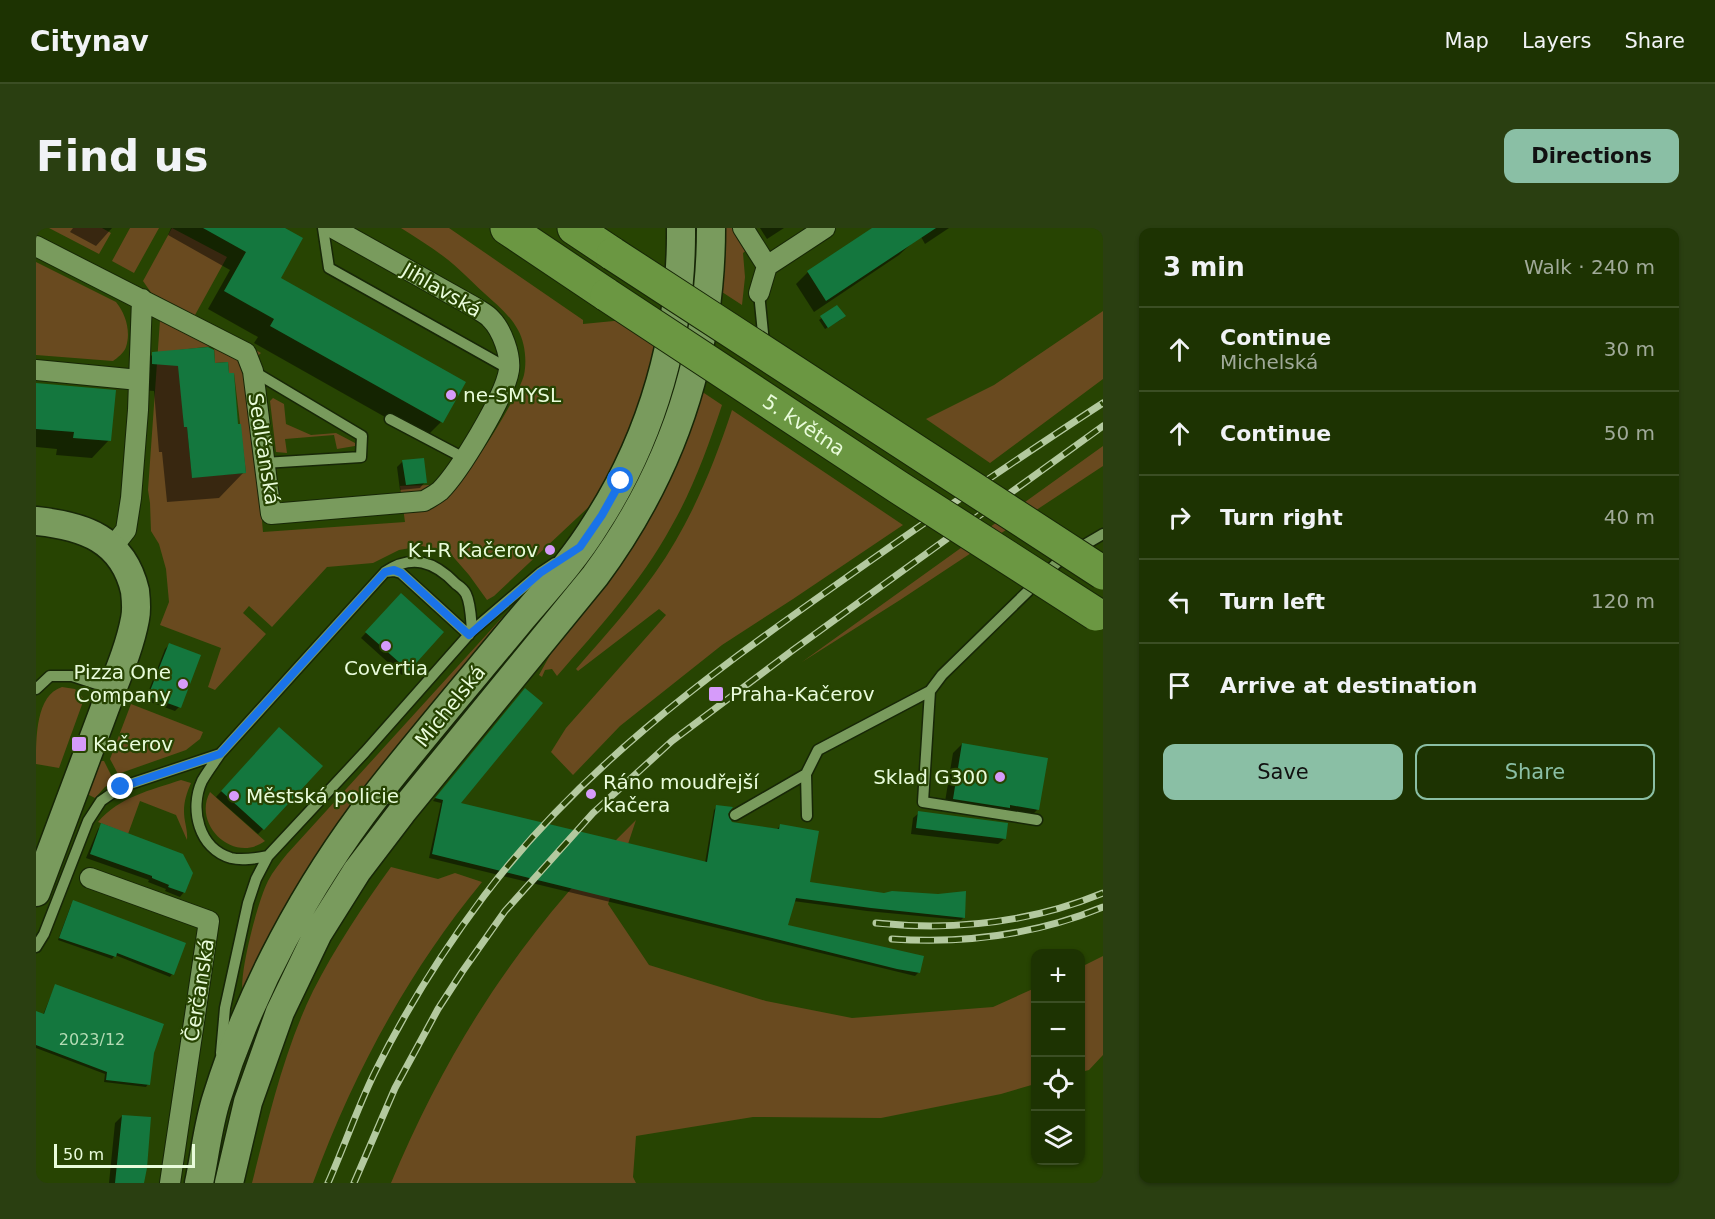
<!DOCTYPE html>
<meta charset="utf-8">
<style>
body{margin:0;font-family:"DejaVu Sans",sans-serif;background:#2a3f11;color:#f1f3f6}
.controls{position:absolute;right:18px;bottom:18px;display:grid;overflow:hidden;border-radius:12px;box-shadow:0 2px 4px #0004}
.controls button{width:54px;height:54px;display:grid;place-items:center;padding:0;border:0;border-bottom:2px solid #3b4e24;background:#1d3302;color:#f1f3f6;font:30px sans-serif}
.scale{position:absolute;left:18px;bottom:15px;width:141px;box-sizing:border-box;padding-left:6px;border:3px solid #e9fcdb;border-top:0;font-size:16px;line-height:21px;white-space:nowrap;color:#e9fcdb;-webkit-text-stroke:4px #274402;paint-order:stroke}
.stop{position:absolute;width:18px;height:18px;margin:-14px;border:4px solid #1a73e8;border-radius:50%;background:#fff}
.stop.end{background:#1a73e8;border-color:#fff;box-shadow:0 2px 6px #0008}
.list{margin:0;padding:0;list-style:none}
h2{display:flex;justify-content:space-between;align-items:center;height:78px;margin:0;padding:0 24px;font-size:26px}
h2 small{font-size:20px;font-weight:400;color:#a0aa99}
.list li{display:grid;grid-template-columns:39px 1fr auto;gap:18px;align-items:center;box-sizing:border-box;height:84px;padding:0 24px;border-top:2px solid #3b4e24}
.list b{display:block;font-size:22px;white-space:nowrap}
.list p{margin:0;font-size:20px;white-space:nowrap;color:#a0aa99}
.list em{font-size:20px;font-style:normal;color:#a0aa99}
.actions{display:flex;gap:12px;padding:18px 24px}
.actions a{flex:1;padding:14px 0;border:2px solid #8abfa5;border-radius:12px;text-align:center;font-size:21px;color:#8abfa5}
.actions .main{background:#8abfa5;color:#111}
.icon{flex:none;width:33px;height:33px;fill:none;stroke:currentColor;stroke-width:2;stroke-linecap:round;stroke-linejoin:round}
.map{position:relative;flex:none;width:1067px;height:955px;overflow:hidden;border-radius:12px}
header{display:flex;align-items:center;gap:36px;box-sizing:border-box;height:84px;padding:0 30px;background:#1d3302;border-bottom:2px solid #3b4e24}
header strong{font-size:28px}
nav{display:flex;gap:33px;margin-inline-start:auto;font-size:21px}
.intro{display:flex;align-items:center;justify-content:space-between;box-sizing:border-box;height:144px;padding:0 36px}
h1{margin:0;font-size:42px}
.button{padding:15px 27px;border-radius:12px;background:#8abfa5;color:#111;font-size:21px;font-weight:700}
main{display:flex;gap:36px;padding:0 36px}
aside{flex:1;background:#1d3302;border-radius:12px;box-shadow:0 2px 4px #0004}
.map>svg:first-child{display:block}
</style>
<header>
<strong>Citynav</strong>
<nav><a>Map</a><a>Layers</a><a>Share</a></nav>
</header>
<div class="intro"><h1>Find us</h1><a class="button">Directions</a></div>
<main>
<div class="map">
<svg width="1067" height="955" viewBox="0 0 1067 955">
<rect width="100%" height="100%" fill="#274402"/>
<!-- green -->
<path fill="#694a1f" fill-rule="evenodd" d="M 13,0 L 66,0 L 75,5 L 63,26 Z
M 94,0 L 123,0 L 98,45 L 76,33 Z
M 136,0 L 191,29 L 159,87 L 225,125 L 212,136 L 227,304 L 369,294 L 364,258 C 380,257 415,259 427,248 C 440,237 484,164 488,147 C 491,133 489,114 482,102 C 474,87 460,76 448,65 C 435,53 422,39 407,28 C 394,18 379,9 365,0 L 413,0 L 547,92 L 547,96 L 629,88 L 593,209 L 558,274 L 458,368 L 451,372 L 433,347 L 413,324 L 386,318 L 363,322 L 337,335 L 291,339 L 236,399 L 213,378 L 207,385 L 230,406 L 179,462 L 172,459 L 185,420 L 124,397 L 133,374 L 130,341 L 123,316 L 115,303 L 114,275 L 112,262 L 124,92 L 118,69 L 107,53 ZM 178,118 L 179,135 L 192,134 L 193,145 L 198,145 L 210,245 L 156,249 L 151,199 L 148,199 L 143,122 Z
M 688,0 L 701,0 L 713,20 L 707,25 L 709,49 L 706,77 L 686,64 Z
M 0,34 L 80,74 C 90,86 95,104 90,119 C 88,125 81,130 77,133 L 0,127 Z
M 1067,83 L 1067,151 L 954,235 L 890,191 L 958,157 Z
M 665,163 L 686,177 C 672,219 657,261 635,299 C 605,354 562,401 521,448 L 516,441 L 509,442 L 506,449 L 503,447 L 524,409 Z
M 237,170 L 248,176 L 250,196 L 275,207 L 300,205 L 319,215 L 319,218 L 301,221 L 298,207 L 249,211 L 251,225 L 240,224 L 234,173 Z
M 696,182 L 867,297 L 757,371 L 686,417 L 584,498 L 537,547 L 515,524 L 530,500 L 630,387 L 623,381 L 542,443 L 540,441 C 567,410 595,379 619,345 C 654,296 677,239 696,182 Z
M 1067,218 L 1067,238 L 864,372 L 766,434 Z
M 482,372 L 484,372 L 207,767 C 202,748 222,672 232,653 C 237,643 244,635 251,626 Z
M 26,459 L 39,461 L 48,471 L 23,540 L 0,536 C 0,509 0,467 26,459 Z
M 95,476 L 167,504 L 164,511 L 150,522 L 82,546 L 74,531 Z
M 64,533 L 68,533 L 78,553 L 69,559 L 59,570 L 51,566 Z
M 145,552 L 155,555 C 151,564 148,573 148,583 C 148,594 152,602 151,612 L 140,587 L 104,573 L 92,606 L 62,594 C 83,569 115,562 145,552 Z
M 174,564 L 229,613 C 198,636 156,597 174,564 Z
M 600,592 L 572,676 L 613,737 L 730,773 L 816,790 L 957,779 L 999,760 L 999,856 L 965,866 L 845,890 L 717,889 L 600,908 L 597,949 L 600,955 L 355,955 C 415,812 489,701 600,592 Z
M 355,639 L 402,651 L 419,645 L 446,654 C 372,744 317,846 277,955 L 216,955 C 232,892 248,822 277,763 C 299,720 326,679 355,639 Z
M 1067,728 L 1067,827 L 1053,842 L 1045,844 L 1045,739 Z"/>
<!-- shadow -->
<path fill="#0007" d="M 37,0 L 76,0 L 60,18 L 34,4 Z
M 135,0 L 246,0 L 243,51 L 405,194 L 388,211 L 218,115 L 222,109 L 172,81 L 194,42 L 132,7 Z
M 724,0 L 748,0 L 731,11 Z
M 838,0 L 864,0 L 875,16 L 863,27 L 778,84 L 760,56 L 772,44 Z
M 880,0 L 913,0 L 889,16 Z
M 801,79 L 806,91 L 789,101 L 783,92 Z
M 117,126 L 178,137 L 192,146 L 208,244 L 183,270 L 131,274 L 126,224 L 123,224 L 118,163 L 91,161 L 92,151 Z
M 0,157 L 73,212 L 56,230 L 20,227 L 21,221 L 0,219 Z
M 367,233 L 389,254 L 384,260 L 364,262 L 361,239 Z
M 365,367 L 406,404 L 366,447 L 325,410 Z
M 133,417 L 143,479 L 139,483 L 109,472 L 129,421 Z
M 486,465 L 423,576 L 669,635 L 678,582 L 681,578 L 690,586 L 695,595 L 741,601 L 744,598 L 772,655 L 928,689 L 925,692 L 831,683 L 757,673 L 751,698 L 883,744 L 879,748 L 393,630 L 405,575 L 397,573 Z
M 238,506 L 227,601 L 222,606 L 180,569 Z
M 926,516 L 1001,582 L 992,591 L 908,580 L 917,525 Z
M 883,585 L 968,611 L 962,616 L 875,606 L 877,590 Z
M 66,597 L 148,664 L 144,669 L 129,663 L 130,661 L 112,654 L 113,652 L 50,630 L 62,601 Z
M 35,677 L 136,746 L 134,749 L 79,727 L 76,731 L 22,712 Z
M 19,758 L 116,824 L 112,856 L 110,859 L 68,854 L 69,846 L 0,820 L 0,784 L 7,787 Z
M 86,888 L 108,955 L 73,955 L 79,895 Z"/>
<!-- building -->
<path fill="#14773e" d="M 167,0 L 249,0 L 267,10 L 245,50 L 430,154 L 407,195 L 234,98 L 238,91 L 188,63 L 210,24 Z
M 836,0 L 900,0 L 790,73 L 771,43 Z
M 801,77 L 810,88 L 792,100 L 784,88 Z
M 172,119 L 178,122 L 179,135 L 192,134 L 193,145 L 198,145 L 202,196 L 205,196 L 210,245 L 156,250 L 151,199 L 148,199 L 142,138 L 116,136 L 116,124 Z
M 0,155 L 80,162 L 75,213 L 37,210 L 38,204 L 0,201 Z
M 388,230 L 391,255 L 370,257 L 366,232 Z
M 365,365 L 408,404 L 373,443 L 329,404 Z
M 133,415 L 165,427 L 145,480 L 112,468 Z
M 489,460 L 507,475 L 425,575 L 671,634 L 680,577 L 697,579 L 692,586 L 696,594 L 743,601 L 744,596 L 783,603 L 774,654 L 848,665 L 856,663 L 902,666 L 930,663 L 929,690 L 835,680 L 760,670 L 752,697 L 888,728 L 884,745 L 861,741 L 396,626 L 407,572 L 399,570 Z
M 243,499 L 287,538 L 228,602 L 185,563 Z
M 926,515 L 1012,530 L 1003,582 L 974,577 L 974,580 L 917,571 Z
M 882,583 L 972,595 L 970,611 L 880,600 Z
M 65,595 L 147,626 L 157,645 L 149,665 L 132,659 L 133,657 L 116,650 L 116,648 L 54,626 Z
M 37,672 L 150,715 L 138,747 L 81,725 L 80,729 L 23,710 Z
M 19,756 L 128,796 L 118,825 L 114,857 L 70,852 L 71,844 L 0,817 L 0,783 L 8,786 Z
M 86,887 L 115,889 L 111,940 L 108,955 L 79,955 Z"/>
<g fill="none" stroke-linecap="round" stroke-linejoin="round">
<defs>
<path id="lane" d="M 287,0 L 293,40 L 473,141
M 723,65 L 728,115
M 217,143 L 326,208 L 325,229 L 228,235
M 354,191 L 428,230
M 349,344 L 358,343 L 365,345 L 433,407
M 0,461 L 14,448 L 36,448 L 76,461
M 699,587 L 770,546
M 771,588 L 770,546 L 782,522 L 894,463
M 1001,592 L 887,574 L 894,463 L 906,447 L 1026,330 L 1067,306
M 232,628 C 221,630 207,633 195,630 C 163,621 153,581 166,553 C 171,544 178,535 184,526 L 349,344 C 376,326 398,333 420,356 C 423,358 428,362 430,366 C 435,376 435,392 436,403
M 0,719 L 8,706 L 52,593 L 65,573 L 85,559 L 184,526
M 185,825 L 189,780 L 212,675 L 220,651 L 232,628 L 329,524 L 436,403 L 504,345 L 519,335"/>
<path id="street" d="M 707,0 L 731,38
M 0,18 L 210,125 L 217,143 L 235,286 L 388,273 C 393,270 399,267 404,263 C 423,244 469,169 473,142 C 475,127 466,102 455,91 C 451,86 444,83 440,80 L 297,0
M 723,65 L 731,38 L 789,0
M 0,142 L 103,152
M 75,321 L 90,302 L 95,270 L 102,182 L 106,71
M 54,650 L 173,693 L 134,955"/>
<path id="secondary" d="M 0,293 C 48,298 87,311 99,363 C 100,372 101,382 99,391 C 93,423 78,455 67,485 C 45,545 22,604 0,664
M 163,955 C 169,927 172,896 181,869 C 214,763 271,657 339,569 C 385,510 434,453 482,395 C 509,363 538,332 560,296 C 617,208 646,105 645,0
M 193,955 L 212,874 L 244,784 L 282,705 L 321,643 L 366,584 L 559,348 C 636,244 675,130 675,0"/>
<path id="highway" d="M 471,0 L 571,67
M 538,0 L 577,26"/>
</defs>
<!-- lane casing -->
<use href="#lane" stroke="#172707" stroke-width="13"/>
<!-- street casing -->
<use href="#street" stroke="#172707" stroke-width="22"/>
<!-- secondary casing -->
<use href="#secondary" stroke="#172707" stroke-width="31"/>
<!-- highway casing -->
<use href="#highway" stroke="#172707" stroke-width="35"/>
<!-- lane -->
<use href="#lane" stroke="#799b5d" stroke-width="10"/>
<!-- street -->
<use href="#street" stroke="#799b5d" stroke-width="20"/>
<!-- secondary -->
<use href="#secondary" stroke="#799b5d" stroke-width="28"/>
<!-- highway -->
<use href="#highway" stroke="#6b9742" stroke-width="33"/>
<defs>
<path id="rail" d="M 840,695 C 918,703 994,695 1067,665
M 856,711 C 929,716 999,707 1067,679
M 292,955 C 308,919 321,881 338,846 C 369,783 406,724 448,668 C 544,541 668,450 797,359 C 886,296 976,234 1067,175
M 318,955 L 359,860 L 402,781 L 426,744 L 469,683 L 557,585 L 636,513 L 757,422 L 1067,198"/>
</defs>
<!-- rail casing -->
<use href="#rail" stroke="#b3c99f" stroke-width="7"/>
<!-- rail -->
<use href="#rail" stroke="#274402" stroke-width="4.5" stroke-dasharray="14" stroke-linecap="butt"/>
<defs>
<g id="highway-bridge">
<path d="M 577,26 L 1067,345"/>
<path id="s1" d="M 571,67 L 862,259 L 1060,386"/>
</g>
</defs>
<!-- highway-bridge casing -->
<use href="#highway-bridge" stroke="#172707" stroke-width="35" stroke-linecap="butt"/>
<!-- highway-bridge -->
<use href="#highway-bridge" stroke="#6b9742" stroke-width="33"/>
</g>
<g fill="none" stroke-linecap="round" stroke-linejoin="round">
<!-- route -->
<path stroke="#1a73e8" stroke-width="8" d="M 85,559 L 184,526 L 349,344 L 358,342 L 365,345 L 433,407 L 504,345 L 544,319 L 566,287 L 585,253"/>
</g>
<!-- markers -->
<g fill="#d69bfa" stroke="#274402" stroke-width="2">
<circle cx="415" cy="167" r="6"/>
<circle cx="514" cy="322" r="6"/>
<circle cx="350" cy="418" r="6"/>
<circle cx="147" cy="456" r="6"/>
<rect x="672" y="458" width="16" height="16" rx="3"/>
<rect x="35" y="508" width="16" height="16" rx="3"/>
<circle cx="964" cy="549" r="6"/>
<circle cx="555" cy="566" r="6"/>
<circle cx="198" cy="568" r="6"/>
</g>
<g text-anchor="middle" stroke-width="4.5" stroke-linejoin="round" paint-order="stroke">
<!-- number labels -->
<g font-size="16" fill="#b4dbb4">
<text x="56" y="817">2023/12</text>
</g>
<!-- street labels -->
<g font-size="20" fill="#e9fcdb" stroke="#274402">
<text transform="translate(406 62) rotate(30)" y="7">Jihlavská</text>
<text dy="7" stroke="none"><textPath href="#s1" startOffset="236">5. května</textPath></text>
<text transform="translate(228 221) rotate(81)" y="7">Sedlčanská</text>
<text transform="translate(414 478) rotate(-51)" y="7">Michelská</text>
<text transform="translate(163 762) rotate(-81)" y="7">Čerčanská</text>
</g>
<!-- poi labels -->
<g font-size="20" fill="#e9fcdb" stroke="#274402" text-anchor="start">
<text x="427" y="174">ne-SMYSL</text>
<text x="502" y="329" text-anchor="end">K+R Kačerov</text>
<text x="350" y="447" text-anchor="middle">Covertia</text>
<text x="135" y="451" text-anchor="end">Pizza One<tspan x="135" dy="23">Company</tspan></text>
<text x="694" y="473">Praha-Kačerov</text>
<text x="57" y="523">Kačerov</text>
<text x="952" y="556" text-anchor="end">Sklad G300</text>
<text x="567" y="561">Ráno moudřejší<tspan x="567" dy="23">kačera</tspan></text>
<text x="210" y="575">Městská policie</text>
</g>
</g>
</svg>
<div class="controls">
<button>+</button>
<button>−</button>
<button><svg class="icon" aria-label="locate" viewBox="0 0 24 24"><circle cx="12" cy="12" r="6"/><path d="M12 2v4M12 18v4M2 12h4M18 12h4"/></svg></button>
<button><svg class="icon" aria-label="layers" viewBox="0 0 24 24"><path d="M12 4l9 5-9 5-9-5zM3 14l9 5 9-5"/></svg></button>
</div>
<div class="scale">50 m</div>
<div class="stop" style="left:585px;top:253px"></div>
<div class="stop end" style="left:85px;top:559px"></div>
</div>
<aside>
<h2>3 min<small>Walk · 240 m</small></h2>
<ul class="list">
<li><svg class="icon" aria-label="ahead" viewBox="0 0 24 24"><path d="M12 20V5M6 11l6-6 6 6"/></svg><div><b>Continue</b><p>Michelská</p></div><em>30 m</em></li>
<li><svg class="icon" aria-label="ahead" viewBox="0 0 24 24"><path d="M12 20V5M6 11l6-6 6 6"/></svg><div><b>Continue</b></div><em>50 m</em></li>
<li><svg class="icon" aria-label="right" viewBox="0 0 24 24"><path d="M7 20v-9h11M14 6l5 5-5 5"/></svg><div><b>Turn right</b></div><em>40 m</em></li>
<li><svg class="icon" aria-label="left" viewBox="0 0 24 24"><path d="M17 20v-9H6M10 6l-5 5 5 5"/></svg><div><b>Turn left</b></div><em>120 m</em></li>
<li><svg class="icon" aria-label="arrive" viewBox="0 0 24 24"><path d="M6 21V4h12l-3 4 3 4H6"/></svg><div><b>Arrive at destination</b></div></li>
</ul>
<div class="actions"><a class="main">Save</a><a>Share</a></div>
</aside>
</main>
